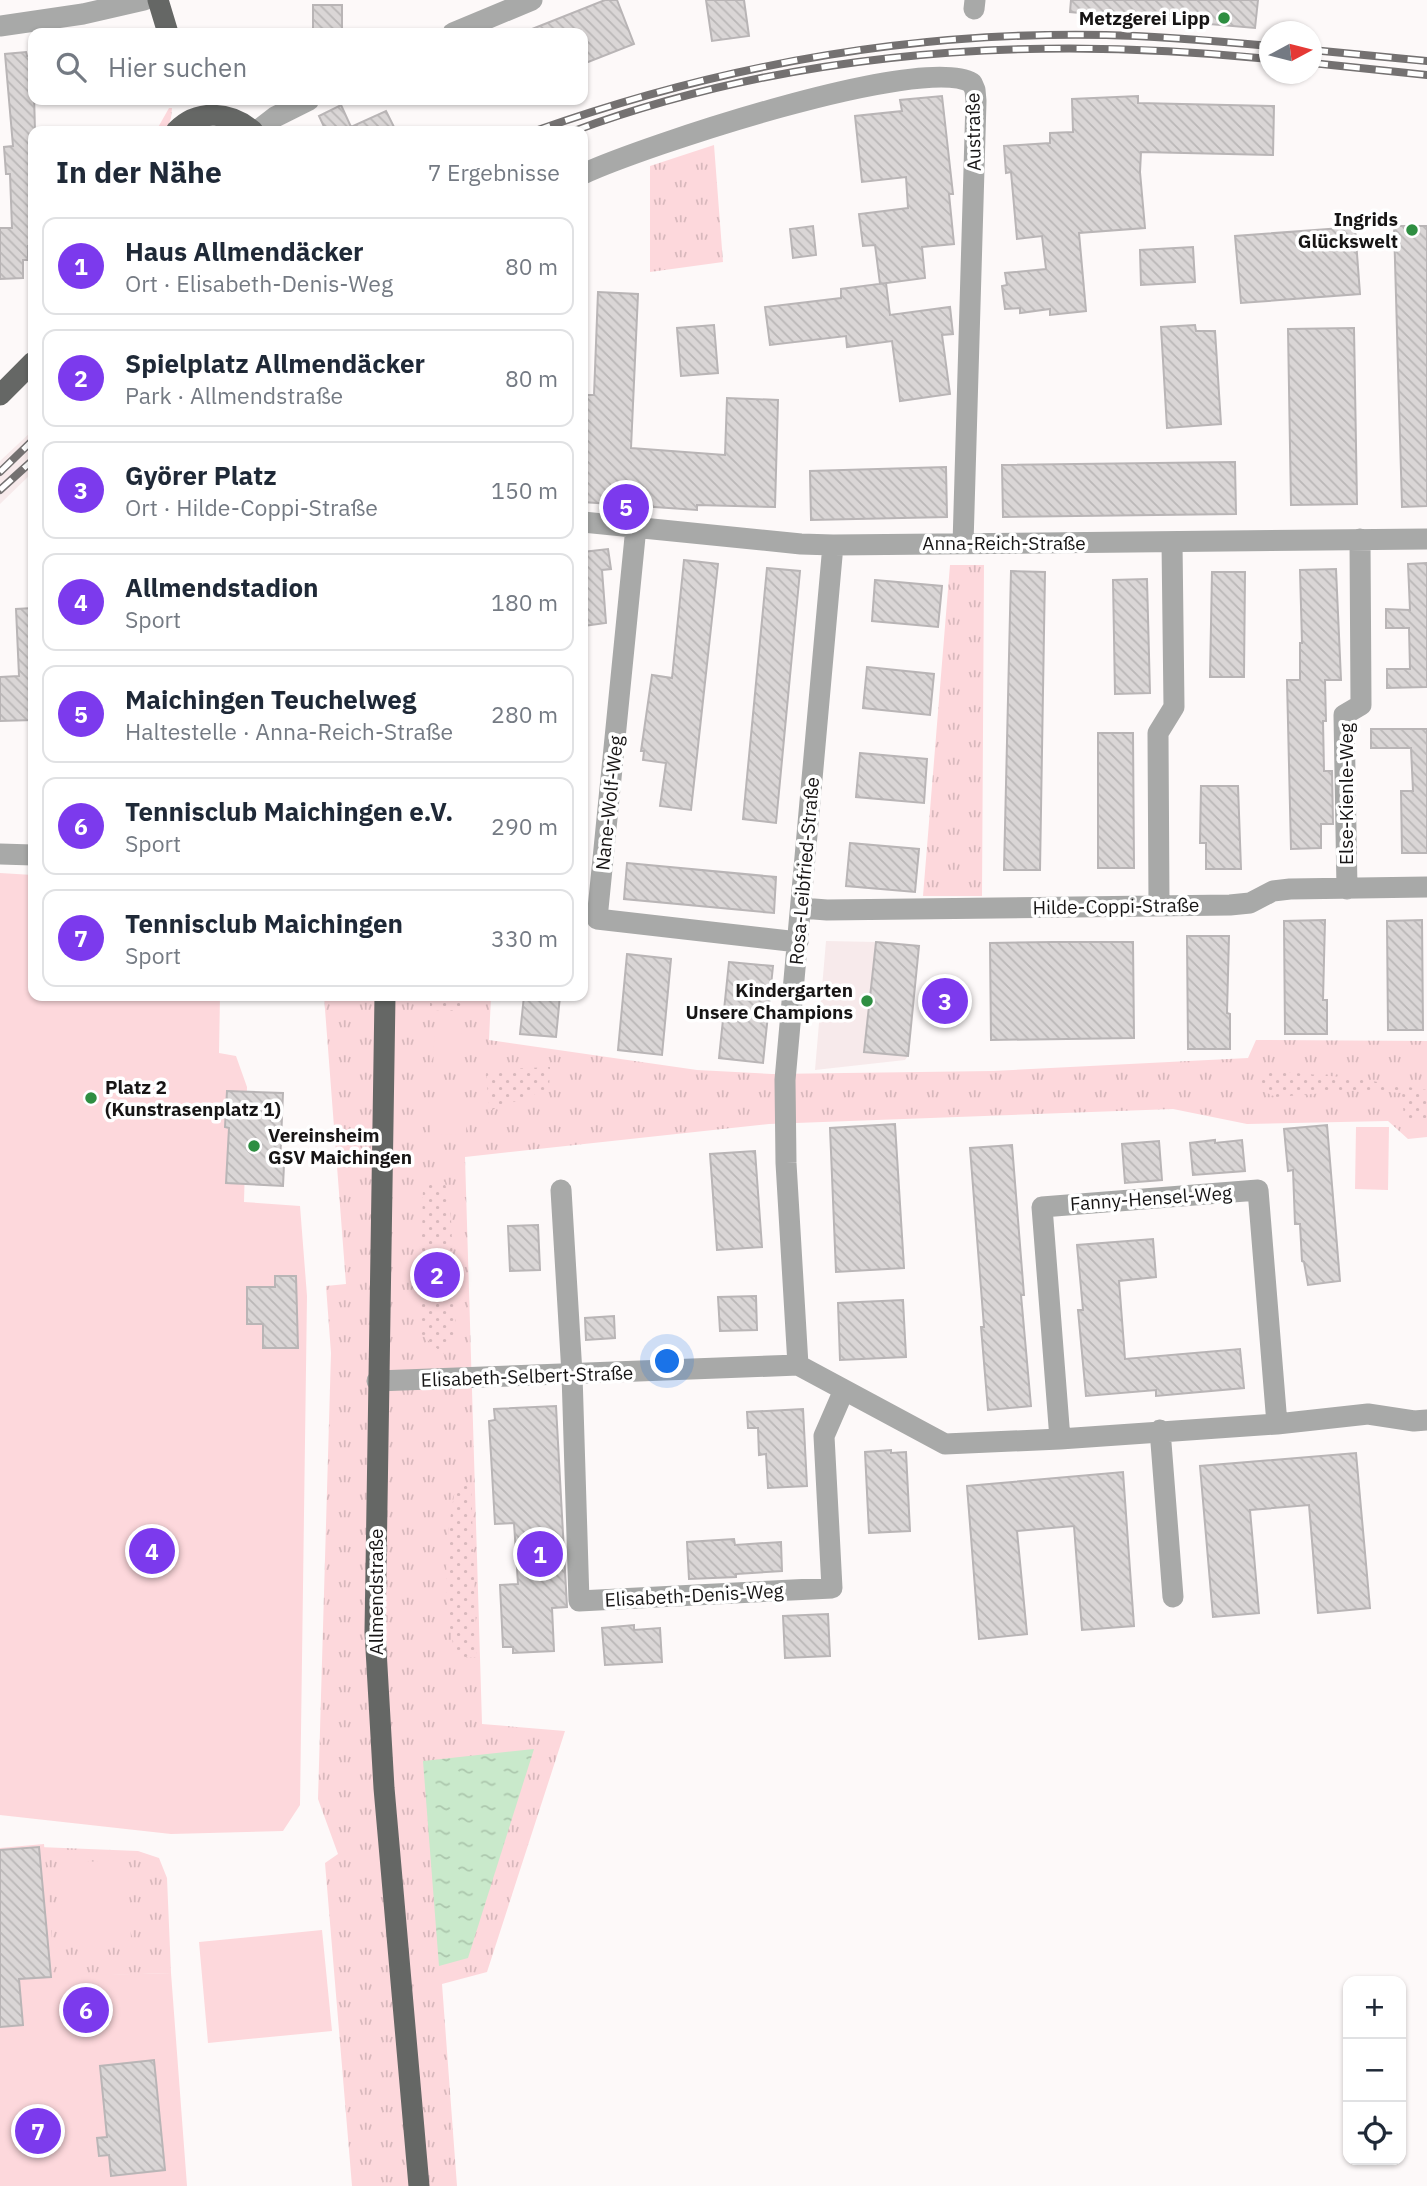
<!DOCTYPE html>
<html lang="de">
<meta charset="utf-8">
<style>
body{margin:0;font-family:"IBM Plex Sans",sans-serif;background:#f6f6f7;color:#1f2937}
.controls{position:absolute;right:21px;bottom:21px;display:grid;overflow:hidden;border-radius:14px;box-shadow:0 2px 5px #0004}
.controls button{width:63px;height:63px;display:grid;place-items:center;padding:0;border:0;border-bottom:2px solid #e0e1e3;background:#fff;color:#1f2937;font:35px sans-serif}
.compass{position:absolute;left:1259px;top:21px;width:63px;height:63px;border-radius:50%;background:#fff;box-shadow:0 2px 5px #0004;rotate:83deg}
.you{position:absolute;left:668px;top:1362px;width:24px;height:24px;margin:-18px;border:5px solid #fff;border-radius:50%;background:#1a73e8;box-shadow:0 0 0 10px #1a73e833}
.badge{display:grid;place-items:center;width:46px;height:46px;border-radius:50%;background:#7c3aed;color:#fff;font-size:23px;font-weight:700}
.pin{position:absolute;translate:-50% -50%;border:4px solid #fff;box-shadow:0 2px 7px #0006}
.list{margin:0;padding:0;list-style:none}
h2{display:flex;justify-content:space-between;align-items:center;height:91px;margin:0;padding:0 28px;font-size:30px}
h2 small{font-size:23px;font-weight:400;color:#747a83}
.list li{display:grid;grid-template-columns:46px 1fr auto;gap:21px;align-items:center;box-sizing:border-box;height:98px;margin:0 14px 14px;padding:0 14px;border:2px solid #e0e1e3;border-radius:14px}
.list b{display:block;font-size:26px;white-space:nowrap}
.list p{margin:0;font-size:23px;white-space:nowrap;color:#747a83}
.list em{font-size:23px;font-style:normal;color:#747a83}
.icon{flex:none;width:38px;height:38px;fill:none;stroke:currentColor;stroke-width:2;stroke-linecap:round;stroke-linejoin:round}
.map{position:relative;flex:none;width:1427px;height:2186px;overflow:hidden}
.search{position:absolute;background:#fff;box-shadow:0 2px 5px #0004;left:28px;top:28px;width:560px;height:77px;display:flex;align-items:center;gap:18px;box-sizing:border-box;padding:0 24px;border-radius:14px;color:#747a83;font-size:26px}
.panel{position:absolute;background:#fff;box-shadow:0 2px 5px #0004;left:28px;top:126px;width:560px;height:875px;border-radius:14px}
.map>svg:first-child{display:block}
</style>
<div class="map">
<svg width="1427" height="2186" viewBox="0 0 1427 2186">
<defs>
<pattern id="grass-tufts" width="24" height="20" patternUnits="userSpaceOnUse" patternTransform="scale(1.75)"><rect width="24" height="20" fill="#fdd8dc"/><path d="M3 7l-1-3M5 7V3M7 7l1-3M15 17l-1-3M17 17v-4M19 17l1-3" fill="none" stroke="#d8b8bc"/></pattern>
<pattern id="park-dots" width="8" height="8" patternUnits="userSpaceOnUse" patternTransform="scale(1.75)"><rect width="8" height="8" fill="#fdd8dc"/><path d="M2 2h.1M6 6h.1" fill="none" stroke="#d8b8bc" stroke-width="1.8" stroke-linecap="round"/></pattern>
<pattern id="water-ripples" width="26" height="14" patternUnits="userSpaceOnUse" patternTransform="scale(1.75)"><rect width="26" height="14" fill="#c9e9cb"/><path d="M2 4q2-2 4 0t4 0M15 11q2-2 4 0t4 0" fill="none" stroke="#acc7ad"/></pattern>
<pattern id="building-back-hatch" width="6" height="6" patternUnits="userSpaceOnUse" patternTransform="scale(1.75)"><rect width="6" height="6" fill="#dad6d6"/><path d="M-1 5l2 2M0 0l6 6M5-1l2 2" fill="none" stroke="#bab7b7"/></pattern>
</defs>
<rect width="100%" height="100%" fill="#fdf9f9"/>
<!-- built -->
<path fill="#f7eaeb" d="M 33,430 L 33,472 L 0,504 L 0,461 Z
M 826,941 L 876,942 L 919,946 L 908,1056 L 905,1060 L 815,1070 Z"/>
<!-- grass -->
<path fill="url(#grass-tufts)" d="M 169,108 L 172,108 L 171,118 L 167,129 L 156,131 Z
M 714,145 L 723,262 L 650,272 L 650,166 Z
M 950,565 L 984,565 L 982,896 L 923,896 Z
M 324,996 L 491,996 L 489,1040 L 697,1070 L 772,1074 L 993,1071 L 1248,1058 L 1256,1040 L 1427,1041 L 1427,1137 L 1408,1139 L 1388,1121 L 1247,1124 L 1173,1109 L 769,1124 L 465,1157 L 482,1724 L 565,1731 L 487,1972 L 442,1984 L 457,2186 L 352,2186 L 325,1863 L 338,1854 L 318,1799 L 331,1353 L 326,1286 L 346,1284 Z
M 39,1847 L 138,1851 L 159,1858 L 167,1878 L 171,1973 L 51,1977 Z"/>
<!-- park -->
<path fill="url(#park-dots)" d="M 430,996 L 462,996 L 464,1011 L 430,1010 Z
M 550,1067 L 549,1089 L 489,1111 L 486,1070 Z
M 1260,1070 L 1353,1078 L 1427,1090 L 1427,1122 L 1404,1118 L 1402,1093 L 1363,1090 L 1276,1097 L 1260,1090 Z
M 445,1182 L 451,1218 L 456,1338 L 443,1354 L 420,1333 L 423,1185 Z
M 471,1484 L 477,1657 L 456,1657 C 442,1601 444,1542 456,1486 Z"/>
<!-- pitch -->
<path fill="#fdd8dc" d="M 0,873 L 33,875 L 33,996 L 220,996 L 219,1053 L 236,1056 L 247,1087 L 244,1202 L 300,1206 L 307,1296 L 300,1805 L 283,1831 L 171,1834 L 0,1815 Z
M 435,1019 L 462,1020 L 461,1069 L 433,1069 Z
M 431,1098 L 467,1099 L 466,1135 L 431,1134 Z
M 1356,1127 L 1389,1127 L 1388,1190 L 1355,1189 Z
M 44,1844 L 54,1964 L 51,1976 L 171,1973 L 187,2186 L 0,2186 L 0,1848 Z
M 128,1860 L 131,1940 L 63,1943 L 60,1863 Z
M 322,1930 L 332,2031 L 208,2043 L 199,1942 Z"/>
<!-- water -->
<path fill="url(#water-ripples)" d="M 534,1749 L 468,1958 L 439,1966 L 423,1761 Z"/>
<!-- building -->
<path fill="url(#building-back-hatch)" stroke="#b9b5b6" stroke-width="2" d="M 605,0 L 617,0 L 634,44 L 583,64 L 583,33 L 522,33 Z
M 706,0 L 744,0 L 749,36 L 712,41 Z
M 1071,0 L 1258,0 L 1255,28 L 1070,12 Z
M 313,5 L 342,5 L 342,33 L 313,33 Z
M 26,52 L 27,56 L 33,56 L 35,131 L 33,131 L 33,246 L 28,246 L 28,260 L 23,260 L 23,278 L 0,279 L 0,228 L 12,228 L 10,174 L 6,174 L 4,147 L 13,146 L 5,54 Z
M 942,96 L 953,194 L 949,194 L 954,244 L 922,247 L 925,278 L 880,284 L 875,245 L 863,246 L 859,214 L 908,208 L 906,177 L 862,182 L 855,116 L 902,111 L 900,100 Z
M 1138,96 L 1138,103 L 1274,106 L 1273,155 L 1141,152 L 1140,172 L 1145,228 L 1079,233 L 1086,311 L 1050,315 L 1050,309 L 1020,313 L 1020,308 L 1005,309 L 1002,286 L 1007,285 L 1005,273 L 1046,269 L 1042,236 L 1017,239 L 1011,172 L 1006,173 L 1004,146 L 1050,143 L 1050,133 L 1073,132 L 1072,99 Z
M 341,105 L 351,127 L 386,111 L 396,131 L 326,131 L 319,116 Z
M 813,226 L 816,255 L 793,258 L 790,229 Z
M 1394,226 L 1427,226 L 1427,506 L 1402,507 Z
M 1355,227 L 1360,294 L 1241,303 L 1235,236 Z
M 1193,247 L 1195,282 L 1141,285 L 1140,250 Z
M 886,283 L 890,315 L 950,307 L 953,334 L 942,335 L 950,394 L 900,401 L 892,341 L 847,347 L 846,336 L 770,345 L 765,307 L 841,298 L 841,289 Z
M 598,292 L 638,294 L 631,448 L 725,455 L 727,398 L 778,400 L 775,507 L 697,505 L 697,510 L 583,502 L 583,395 L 594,395 Z
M 714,325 L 718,373 L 681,376 L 677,328 Z
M 1195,325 L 1196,331 L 1215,331 L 1221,424 L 1167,428 L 1161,327 Z
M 1354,328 L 1357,504 L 1291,505 L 1288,329 Z
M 1235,462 L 1236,514 L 1003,517 L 1002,465 Z
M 946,467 L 947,517 L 811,520 L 810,471 Z
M 608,549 L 611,569 L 602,570 L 606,623 L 583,626 L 583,552 Z
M 684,560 L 718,564 L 691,810 L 660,806 L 666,763 L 643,760 L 644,751 L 641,751 L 652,675 L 672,678 Z
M 1427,563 L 1427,687 L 1387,688 L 1387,669 L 1410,669 L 1409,628 L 1386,628 L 1386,609 L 1410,610 L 1408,564 Z
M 767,568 L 800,571 L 776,823 L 743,819 Z
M 1336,569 L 1341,680 L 1325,680 L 1326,721 L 1323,721 L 1324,771 L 1332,771 L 1333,824 L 1321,824 L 1321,848 L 1291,849 L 1287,680 L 1300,680 L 1300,643 L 1302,643 L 1300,570 Z
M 1011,571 L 1045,572 L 1040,870 L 1004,870 Z
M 1212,572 L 1245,572 L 1244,677 L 1210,677 Z
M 1147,579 L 1150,693 L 1115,694 L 1113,580 Z
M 875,580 L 942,586 L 938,627 L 872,621 Z
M 33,608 L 33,720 L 0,721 L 0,677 L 19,676 L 16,609 Z
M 867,667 L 934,674 L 930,715 L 863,708 Z
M 1371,729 L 1427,729 L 1427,853 L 1402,853 L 1401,791 L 1413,791 L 1411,748 L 1371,748 Z
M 1098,733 L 1133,733 L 1134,868 L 1098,868 Z
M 860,753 L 927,759 L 924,803 L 856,797 Z
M 1201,786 L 1238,786 L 1241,869 L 1206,869 L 1206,843 L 1200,843 Z
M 850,843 L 919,849 L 915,892 L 846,886 Z
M 627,863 L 776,877 L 774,913 L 624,899 Z
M 1325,920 L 1323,1000 L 1327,1000 L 1327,1034 L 1285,1034 L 1284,921 Z
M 1422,920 L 1423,1030 L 1388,1030 L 1387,921 Z
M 1187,936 L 1229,936 L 1227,1013 L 1230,1014 L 1230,1049 L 1188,1049 Z
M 876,942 L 919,946 L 908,1056 L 864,1052 Z
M 1054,942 L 1133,942 L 1134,1038 L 991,1040 L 990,943 Z
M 627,954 L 671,959 L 662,1055 L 618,1050 Z
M 729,962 L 773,966 L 763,1063 L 719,1058 Z
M 524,996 L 560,996 L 556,1037 L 520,1034 Z
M 227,1091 L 283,1093 L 280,1165 L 284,1165 L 283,1186 L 226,1183 L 229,1128 L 225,1127 Z
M 895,1124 L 904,1268 L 836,1272 L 830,1128 Z
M 1327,1125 L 1340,1281 L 1308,1285 L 1304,1262 L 1302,1261 L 1300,1224 L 1295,1224 L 1293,1170 L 1288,1171 L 1284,1129 Z
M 1215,1140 L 1215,1143 L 1242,1140 L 1245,1171 L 1193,1175 L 1190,1143 Z
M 1159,1141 L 1162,1180 L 1125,1183 L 1122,1144 Z
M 1012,1145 L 1024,1295 L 1021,1295 L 1031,1406 L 988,1410 L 981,1327 L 984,1327 L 970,1148 Z
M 755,1151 L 762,1247 L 717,1250 L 710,1154 Z
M 538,1225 L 540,1270 L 510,1271 L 508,1226 Z
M 1153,1239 L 1156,1277 L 1119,1281 L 1125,1359 L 1240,1349 L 1244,1388 L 1156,1396 L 1156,1390 L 1086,1396 L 1078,1310 L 1083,1310 L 1077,1245 Z
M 275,1276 L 296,1276 L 298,1348 L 263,1348 L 263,1324 L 247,1324 L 247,1287 L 275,1287 Z
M 756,1296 L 757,1330 L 720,1331 L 718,1297 Z
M 903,1300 L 906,1357 L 840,1360 L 838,1303 Z
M 614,1316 L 615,1338 L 586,1340 L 585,1318 Z
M 556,1406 L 567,1607 L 552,1608 L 554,1651 L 513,1653 L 513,1647 L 503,1647 L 500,1585 L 518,1584 L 514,1523 L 495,1524 L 489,1421 L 495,1420 L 494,1409 Z
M 803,1409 L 807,1486 L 768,1488 L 766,1454 L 759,1455 L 758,1428 L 748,1428 L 747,1412 Z
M 891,1450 L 891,1453 L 906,1452 L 910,1531 L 869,1533 L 865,1452 Z
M 1356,1453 L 1370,1608 L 1318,1613 L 1309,1505 L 1250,1510 L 1259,1613 L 1213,1617 L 1200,1466 Z
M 1123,1472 L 1134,1626 L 1082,1630 L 1074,1526 L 1017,1531 L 1027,1634 L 979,1639 L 967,1486 Z
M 734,1539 L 735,1545 L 781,1542 L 782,1571 L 736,1574 L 736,1577 L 689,1579 L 687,1542 Z
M 828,1614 L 830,1656 L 785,1658 L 783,1616 Z
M 634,1625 L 634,1630 L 660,1628 L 662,1662 L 605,1665 L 602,1628 Z
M 39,1847 L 51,1977 L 19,1979 L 23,2025 L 0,2027 L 0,1850 Z
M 154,2060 L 165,2170 L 111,2176 L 109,2155 L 99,2156 L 97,2138 L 107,2137 L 100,2066 Z"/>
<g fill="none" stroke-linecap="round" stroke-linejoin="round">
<!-- minor -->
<path stroke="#a8a9a8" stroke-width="21" d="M 974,9 L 975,0
M 0,26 L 83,14 L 144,0
M 453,33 L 532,0
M 257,131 L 275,117 L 309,100
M 583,174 C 641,147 922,53 972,83 L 975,90 L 976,101 L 963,544
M 583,522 L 801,544 L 833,545 L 1427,539
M 636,527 L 597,919 L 798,942
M 0,854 L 33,855
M 1347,889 L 1344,715 L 1361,705 L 1360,539
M 1159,905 L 1158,733 L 1174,707 L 1172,542
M 801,908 L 827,910 L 1230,905 L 1250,903 L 1273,891 L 1290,889 L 1427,887
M 561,1190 L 572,1374 L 579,1601 L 832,1588 L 824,1436 L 844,1390
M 798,1365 L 786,1163 L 785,1080 L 833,545
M 377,1381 L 798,1365 L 945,1444 L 1060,1439 L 1277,1424 L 1368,1414 L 1414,1421 L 1427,1420
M 1160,1430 L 1173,1597
M 1060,1439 L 1042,1207 L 1258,1190 L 1277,1424"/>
<!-- major -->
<path stroke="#656765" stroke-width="21" d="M 158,0 L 168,33
M 176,131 C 198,108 231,112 253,131
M 0,395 L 33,362
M 385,996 L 375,1632 L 384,1788 L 419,2186"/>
<defs>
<path id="rail" d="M 1312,50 L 1427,61
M 1312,63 L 1427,75
M 535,131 C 721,65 908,31 1106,35 C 1160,36 1215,41 1270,46
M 574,131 C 796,49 1036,35 1270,59
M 0,472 L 33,440
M 0,490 L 33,460"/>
</defs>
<!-- rail casing -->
<use href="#rail" stroke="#747171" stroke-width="8"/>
<!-- rail -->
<use href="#rail" stroke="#fff" stroke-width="5" stroke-dasharray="16" stroke-linecap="butt"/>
</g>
<!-- markers -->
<g fill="#2e8e41" stroke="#fff" stroke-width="2.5">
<circle cx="1224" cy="18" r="7"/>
<circle cx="1412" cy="230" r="7"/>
<circle cx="867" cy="1001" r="7"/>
<circle cx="91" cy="1098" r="7"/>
<circle cx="254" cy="1146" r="7"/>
</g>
<g text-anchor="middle" stroke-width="7" stroke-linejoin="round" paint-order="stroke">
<!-- poi labels -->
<g font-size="19" font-weight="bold" fill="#171515" stroke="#fff" text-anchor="end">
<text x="1210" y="25">Metzgerei Lipp</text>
<text x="1398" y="226">Ingrids<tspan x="1398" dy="22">Glückswelt</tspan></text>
<text x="853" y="997">Kindergarten<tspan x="853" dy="22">Unsere Champions</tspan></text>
<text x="105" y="1094" text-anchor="start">Platz 2<tspan x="105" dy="22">(Kunstrasenplatz 1)</tspan></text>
<text x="268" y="1142" text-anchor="start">Vereinsheim<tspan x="268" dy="22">GSV Maichingen</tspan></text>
</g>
<!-- street labels -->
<g font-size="19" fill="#171515" stroke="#fff">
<text transform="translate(973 132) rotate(-91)" y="7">Austraße</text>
<text x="1004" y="550">Anna-Reich-Straße</text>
<text transform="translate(1346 794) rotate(-90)" y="7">Else-Kienle-Weg</text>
<text transform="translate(609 803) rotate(-84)" y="7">Nane-Wolf-Weg</text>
<text transform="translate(804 871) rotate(-85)" y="7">Rosa-Leibfried-Straße</text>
<text transform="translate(1116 906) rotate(-1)" y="7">Hilde-Coppi-Straße</text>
<text transform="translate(1151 1198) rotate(-4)" y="7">Fanny-Hensel-Weg</text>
<text transform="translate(527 1376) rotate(-2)" y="7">Elisabeth-Selbert-Straße</text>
<text transform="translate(376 1592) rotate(-90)" y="7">Allmendstraße</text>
<text transform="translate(694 1595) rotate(-3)" y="7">Elisabeth-Denis-Weg</text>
</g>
</g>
</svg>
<div class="controls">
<button>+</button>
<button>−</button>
<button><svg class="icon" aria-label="locate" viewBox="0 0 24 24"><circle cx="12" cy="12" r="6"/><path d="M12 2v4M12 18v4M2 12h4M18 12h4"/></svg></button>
</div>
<svg class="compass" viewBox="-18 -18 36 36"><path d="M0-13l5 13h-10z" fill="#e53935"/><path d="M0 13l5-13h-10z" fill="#747a83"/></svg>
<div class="you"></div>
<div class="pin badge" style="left:540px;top:1554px">1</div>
<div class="pin badge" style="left:437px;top:1275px">2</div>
<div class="pin badge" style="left:945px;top:1001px">3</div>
<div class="pin badge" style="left:152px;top:1551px">4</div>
<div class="pin badge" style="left:626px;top:507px">5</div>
<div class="pin badge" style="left:86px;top:2010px">6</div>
<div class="pin badge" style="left:38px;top:2131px">7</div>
<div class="search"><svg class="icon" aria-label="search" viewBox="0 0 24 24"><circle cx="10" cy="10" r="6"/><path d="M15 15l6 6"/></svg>Hier suchen</div>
<section class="panel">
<h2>In der Nähe<small>7 Ergebnisse</small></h2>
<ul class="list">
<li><span class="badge">1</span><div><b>Haus Allmendäcker</b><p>Ort · Elisabeth-Denis-Weg</p></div><em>80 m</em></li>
<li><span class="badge">2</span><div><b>Spielplatz Allmendäcker</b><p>Park · Allmendstraße</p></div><em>80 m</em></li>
<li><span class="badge">3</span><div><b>Györer Platz</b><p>Ort · Hilde-Coppi-Straße</p></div><em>150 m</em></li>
<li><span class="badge">4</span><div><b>Allmendstadion</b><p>Sport</p></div><em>180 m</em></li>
<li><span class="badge">5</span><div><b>Maichingen Teuchelweg</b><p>Haltestelle · Anna-Reich-Straße</p></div><em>280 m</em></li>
<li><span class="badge">6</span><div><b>Tennisclub Maichingen e.V.</b><p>Sport</p></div><em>290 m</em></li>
<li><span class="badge">7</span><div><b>Tennisclub Maichingen</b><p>Sport</p></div><em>330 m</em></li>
</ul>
</section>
</div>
